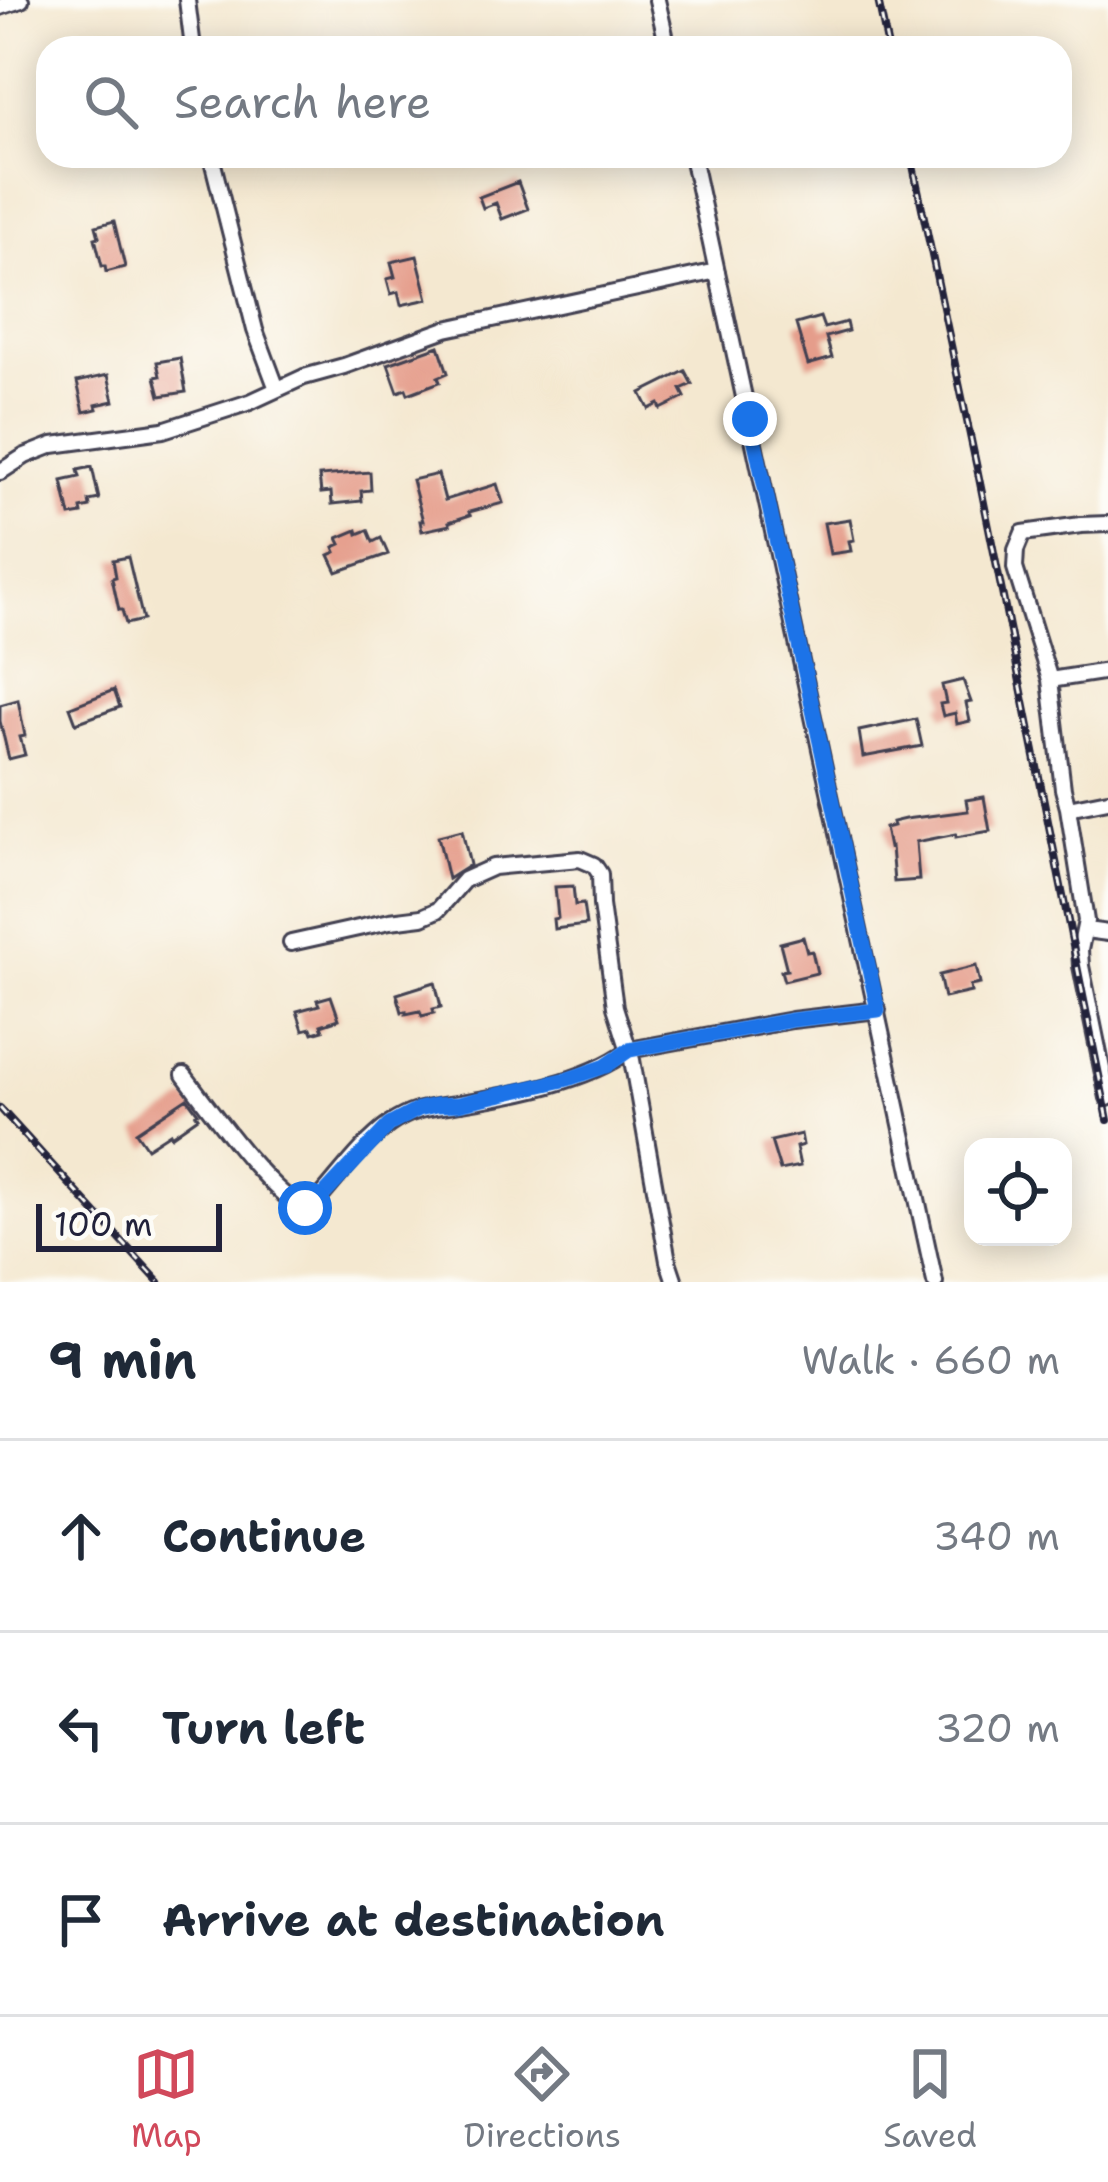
<!DOCTYPE html>
<meta charset="utf-8">
<style>
body{margin:0;font-family:"Shantell Sans",sans-serif;background:#f2f2f3;color:#1f2937}
.controls{position:absolute;right:36px;bottom:36px;display:grid;overflow:hidden;border-radius:24px;box-shadow:0 6px 30px #0003}
.controls button{width:108px;height:108px;display:grid;place-items:center;padding:0;border:0;border-bottom:3px solid #e0e1e3;background:#fff;color:#1f2937;font:60px sans-serif}
.scale{position:absolute;left:36px;bottom:30px;width:186px;box-sizing:border-box;padding-left:12px;border:6px solid #22223b;border-top:0;font-size:33px;line-height:42px;white-space:nowrap;color:#22223b;-webkit-text-stroke:9px #fdfcf7;paint-order:stroke}
.stop{position:absolute;width:36px;height:36px;margin:-27px;border:9px solid #1a73e8;border-radius:50%;background:#fff}
.stop.end{background:#1a73e8;border-color:#fff;box-shadow:0 3px 12px #0008}
.list{margin:0;padding:0;list-style:none}
h2{display:flex;justify-content:space-between;align-items:center;height:156px;margin:0;padding:0 48px;font-size:51px}
h2 small{font-size:39px;font-weight:400;color:#747a83}
.list li{display:grid;grid-template-columns:78px 1fr auto;gap:36px;align-items:center;box-sizing:border-box;height:192px;padding:0 48px;border-top:3px solid #e0e1e3}
.list b{display:block;font-size:45px;white-space:nowrap}
.list em{font-size:39px;font-style:normal;color:#747a83}
.icon{flex:none;width:66px;height:66px;fill:none;stroke:currentColor;stroke-width:2;stroke-linecap:round;stroke-linejoin:round}
.map{position:relative;flex:none;width:1108px;height:1282px;overflow:hidden}
.search{position:absolute;background:#fff;box-shadow:0 6px 30px #0003;left:36px;right:36px;top:36px;height:132px;display:flex;align-items:center;gap:30px;box-sizing:border-box;padding:0 42px;border-radius:36px;color:#747a83;font-size:45px}
.sheet{height:732px;background:#fff}
nav{display:flex;justify-content:space-around;align-items:center;box-sizing:border-box;height:168px;border-top:3px solid #e0e1e3;background:#fff;font-size:33px;color:#747a83}
nav a{display:grid;justify-items:center;gap:6px}
nav .on{color:#d1495b}
.map>svg:first-child{display:block}
</style>
<div class="map">
<svg width="1108" height="1282" viewBox="0 0 1108 1282">
<rect width="100%" height="100%" fill="#fdfcf7"/>
<filter id="ink" filterUnits="userSpaceOnUse"><feTurbulence type="fractalNoise" baseFrequency=".00833" numOctaves="2"/><feDisplacementMap in="SourceGraphic" scale="24" xChannelSelector="R" yChannelSelector="G"/><feConvolveMatrix kernelMatrix="1 2 1 2 8 2 1 2 1" color-interpolation-filters="sRGB"/></filter>
<filter id="wash" filterUnits="userSpaceOnUse"><feTurbulence type="fractalNoise" baseFrequency=".004" numOctaves="4" result="noise"/><feDisplacementMap in="SourceGraphic" scale="48" xChannelSelector="R" yChannelSelector="G"/><feGaussianBlur stdDeviation="2.7" result="paint"/><feColorMatrix in="noise" values="0 0 0 0 0 0 0 0 0 0 0 0 0 0 0 0 0 1.4 0 .05"/><feComposite in="paint" operator="in"/></filter>
<g filter="url(#wash)">
<rect width="100%" height="100%" fill="#f4e8d0"/>
<g id="blocks">
<!-- building -->
<path fill="#e59d8b" d="M 518,182 L 528,209 L 502,219 L 496,203 L 483,208 L 479,197 Z
M 114,221 L 125,267 L 106,272 L 105,266 L 102,266 L 95,238 L 99,237 L 96,226 Z
M 417,256 L 428,299 L 401,305 L 398,292 L 391,294 L 387,279 L 395,277 L 391,262 Z
M 820,317 L 824,328 L 846,322 L 848,331 L 826,337 L 832,358 L 808,365 L 796,324 Z
M 439,346 L 448,373 L 438,377 L 440,382 L 408,394 L 406,389 L 398,392 L 388,364 Z
M 180,358 L 186,392 L 160,396 L 155,377 L 160,376 L 157,362 Z
M 685,371 L 692,384 L 681,389 L 685,397 L 661,409 L 659,404 L 649,409 L 641,393 Z
M 108,375 L 114,401 L 96,405 L 97,409 L 84,412 L 77,382 Z
M 92,467 L 99,499 L 89,501 L 90,507 L 81,509 L 82,514 L 70,516 L 62,481 L 80,477 L 78,470 Z
M 370,472 L 371,490 L 361,491 L 362,501 L 332,504 L 331,492 L 321,493 L 319,476 Z
M 438,474 L 445,500 L 497,484 L 503,503 L 469,512 L 470,515 L 449,522 L 450,525 L 422,531 L 420,521 L 423,521 L 412,480 Z
M 850,519 L 854,540 L 849,541 L 851,551 L 830,554 L 824,523 Z
M 357,530 L 358,534 L 368,530 L 373,542 L 381,538 L 388,554 L 337,572 L 329,555 L 336,552 L 334,547 L 341,544 L 338,538 Z
M 128,557 L 143,620 L 126,624 L 122,610 L 119,610 L 112,578 L 116,577 L 113,560 Z
M 963,680 L 971,702 L 966,703 L 970,721 L 957,724 L 955,713 L 943,716 L 940,704 L 946,703 L 942,685 Z
M 114,690 L 120,707 L 76,723 L 70,707 Z
M 18,700 L 25,736 L 20,737 L 25,755 L 9,759 L 0,721 L 0,705 Z
M 916,719 L 922,746 L 863,757 L 859,731 Z
M 984,797 L 990,831 L 956,837 L 956,834 L 916,842 L 919,880 L 894,882 L 891,847 L 889,848 L 885,828 L 893,826 L 892,822 L 905,819 L 968,811 L 966,800 Z
M 462,830 L 470,865 L 448,879 L 438,836 Z
M 573,886 L 575,905 L 583,904 L 586,925 L 554,929 L 553,919 L 558,918 L 555,887 Z
M 803,937 L 807,952 L 812,951 L 817,973 L 784,981 L 781,971 L 787,970 L 780,943 Z
M 976,966 L 980,984 L 970,986 L 971,992 L 944,998 L 939,975 Z
M 435,982 L 441,1007 L 433,1009 L 434,1013 L 422,1016 L 420,1011 L 406,1014 L 406,1011 L 402,1012 L 397,994 Z
M 331,996 L 339,1019 L 321,1025 L 323,1030 L 313,1033 L 311,1028 L 303,1030 L 297,1011 L 319,1005 L 317,1000 Z
M 187,1098 L 198,1113 L 196,1114 L 198,1117 L 171,1136 L 170,1133 L 147,1148 L 136,1132 Z
M 801,1134 L 803,1145 L 796,1147 L 800,1166 L 780,1170 L 771,1141 Z"/>
</g>
</g>
<g filter="url(#ink)">
<use href="#blocks" fill-opacity="0" stroke="#424051" stroke-width="3"/>
<g fill="none" stroke-linecap="round" stroke-linejoin="round">
<defs>
<path id="minor" d="M 187,0 L 193,48
M 657,0 L 668,48
M 0,7 L 21,0
M 211,156 L 255,330 L 277,389
M 692,156 L 935,1282
M 0,472 L 25,456 L 53,445 L 163,430 L 250,402 L 304,377 L 344,366 L 446,329 L 717,271
M 1050,680 L 1108,671
M 1108,800 L 1068,808 L 1086,921 L 1080,950 L 1081,966 L 1108,1098
M 1068,808 L 1063,789 L 1050,680 L 1015,568 L 1016,550 L 1023,533 L 1081,525 L 1108,524
M 1086,930 L 1108,933
M 291,943 L 390,921 L 422,917 L 438,910 L 464,880 L 493,867 L 580,859 L 594,865 L 600,874 L 601,905 L 615,1007 L 632,1060 L 668,1261 L 675,1282
M 184,1075 C 208,1106 272,1197 305,1208 L 319,1199 C 341,1174 363,1143 390,1124 C 415,1107 433,1108 461,1103 C 514,1095 586,1082 629,1050 L 792,1020 L 878,1010"/>
</defs>
<!-- minor casing -->
<use href="#minor" stroke="#424051" stroke-width="20"/>
<!-- minor -->
<use href="#minor" stroke="#fff" stroke-width="14"/>
<defs>
<path id="rail" d="M 878,0 L 888,48
M 911,156 L 978,473 L 1108,1120
M 0,1108 L 159,1282"/>
</defs>
<!-- rail casing -->
<use href="#rail" stroke="#22223b" stroke-width="8"/>
<!-- rail -->
<use href="#rail" stroke="#fdfcf7" stroke-width="3" stroke-dasharray="9" stroke-linecap="butt"/>
</g>
</g>
<g fill="none" stroke-linecap="round" stroke-linejoin="round" filter="url(#ink)">
<!-- route -->
<path stroke="#1a73e8" stroke-width="15" d="M 305,1208 L 320,1199 L 389,1125 L 419,1109 L 436,1105 L 458,1104 L 568,1079 L 606,1066 L 629,1050 L 792,1020 L 878,1010 L 750,419"/>
</g>
</svg>
<div class="controls">
<button><svg class="icon" aria-label="locate" viewBox="0 0 24 24"><circle cx="12" cy="12" r="6"/><path d="M12 2v4M12 18v4M2 12h4M18 12h4"/></svg></button>
</div>
<div class="scale">100 m</div>
<div class="stop" style="left:305px;top:1208px"></div>
<div class="stop end" style="left:750px;top:419px"></div>
<div class="search"><svg class="icon" aria-label="search" viewBox="0 0 24 24"><circle cx="10" cy="10" r="6"/><path d="M15 15l6 6"/></svg>Search here</div>
</div>
<section class="sheet">
<h2>9 min<small>Walk · 660 m</small></h2>
<ul class="list">
<li><svg class="icon" aria-label="ahead" viewBox="0 0 24 24"><path d="M12 20V5M6 11l6-6 6 6"/></svg><div><b>Continue</b></div><em>340 m</em></li>
<li><svg class="icon" aria-label="left" viewBox="0 0 24 24"><path d="M17 20v-9H6M10 6l-5 5 5 5"/></svg><div><b>Turn left</b></div><em>320 m</em></li>
<li><svg class="icon" aria-label="arrive" viewBox="0 0 24 24"><path d="M6 21V4h12l-3 4 3 4H6"/></svg><div><b>Arrive at destination</b></div></li>
</ul>
</section>
<nav>
<a class="on"><svg class="icon" aria-label="map" viewBox="0 0 24 24"><path d="M3 6l6-2 6 2 6-2v14l-6 2-6-2-6 2zM9 4v14M15 6v14"/></svg>Map</a>
<a><svg class="icon" aria-label="directions" viewBox="0 0 24 24"><path d="M12 3l9 9-9 9-9-9zM9 14v-3h6M13 9l2 2-2 2"/></svg>Directions</a>
<a><svg class="icon" aria-label="saved" viewBox="0 0 24 24"><path d="M7 4h10v16l-5-4-5 4z"/></svg>Saved</a>
</nav>
